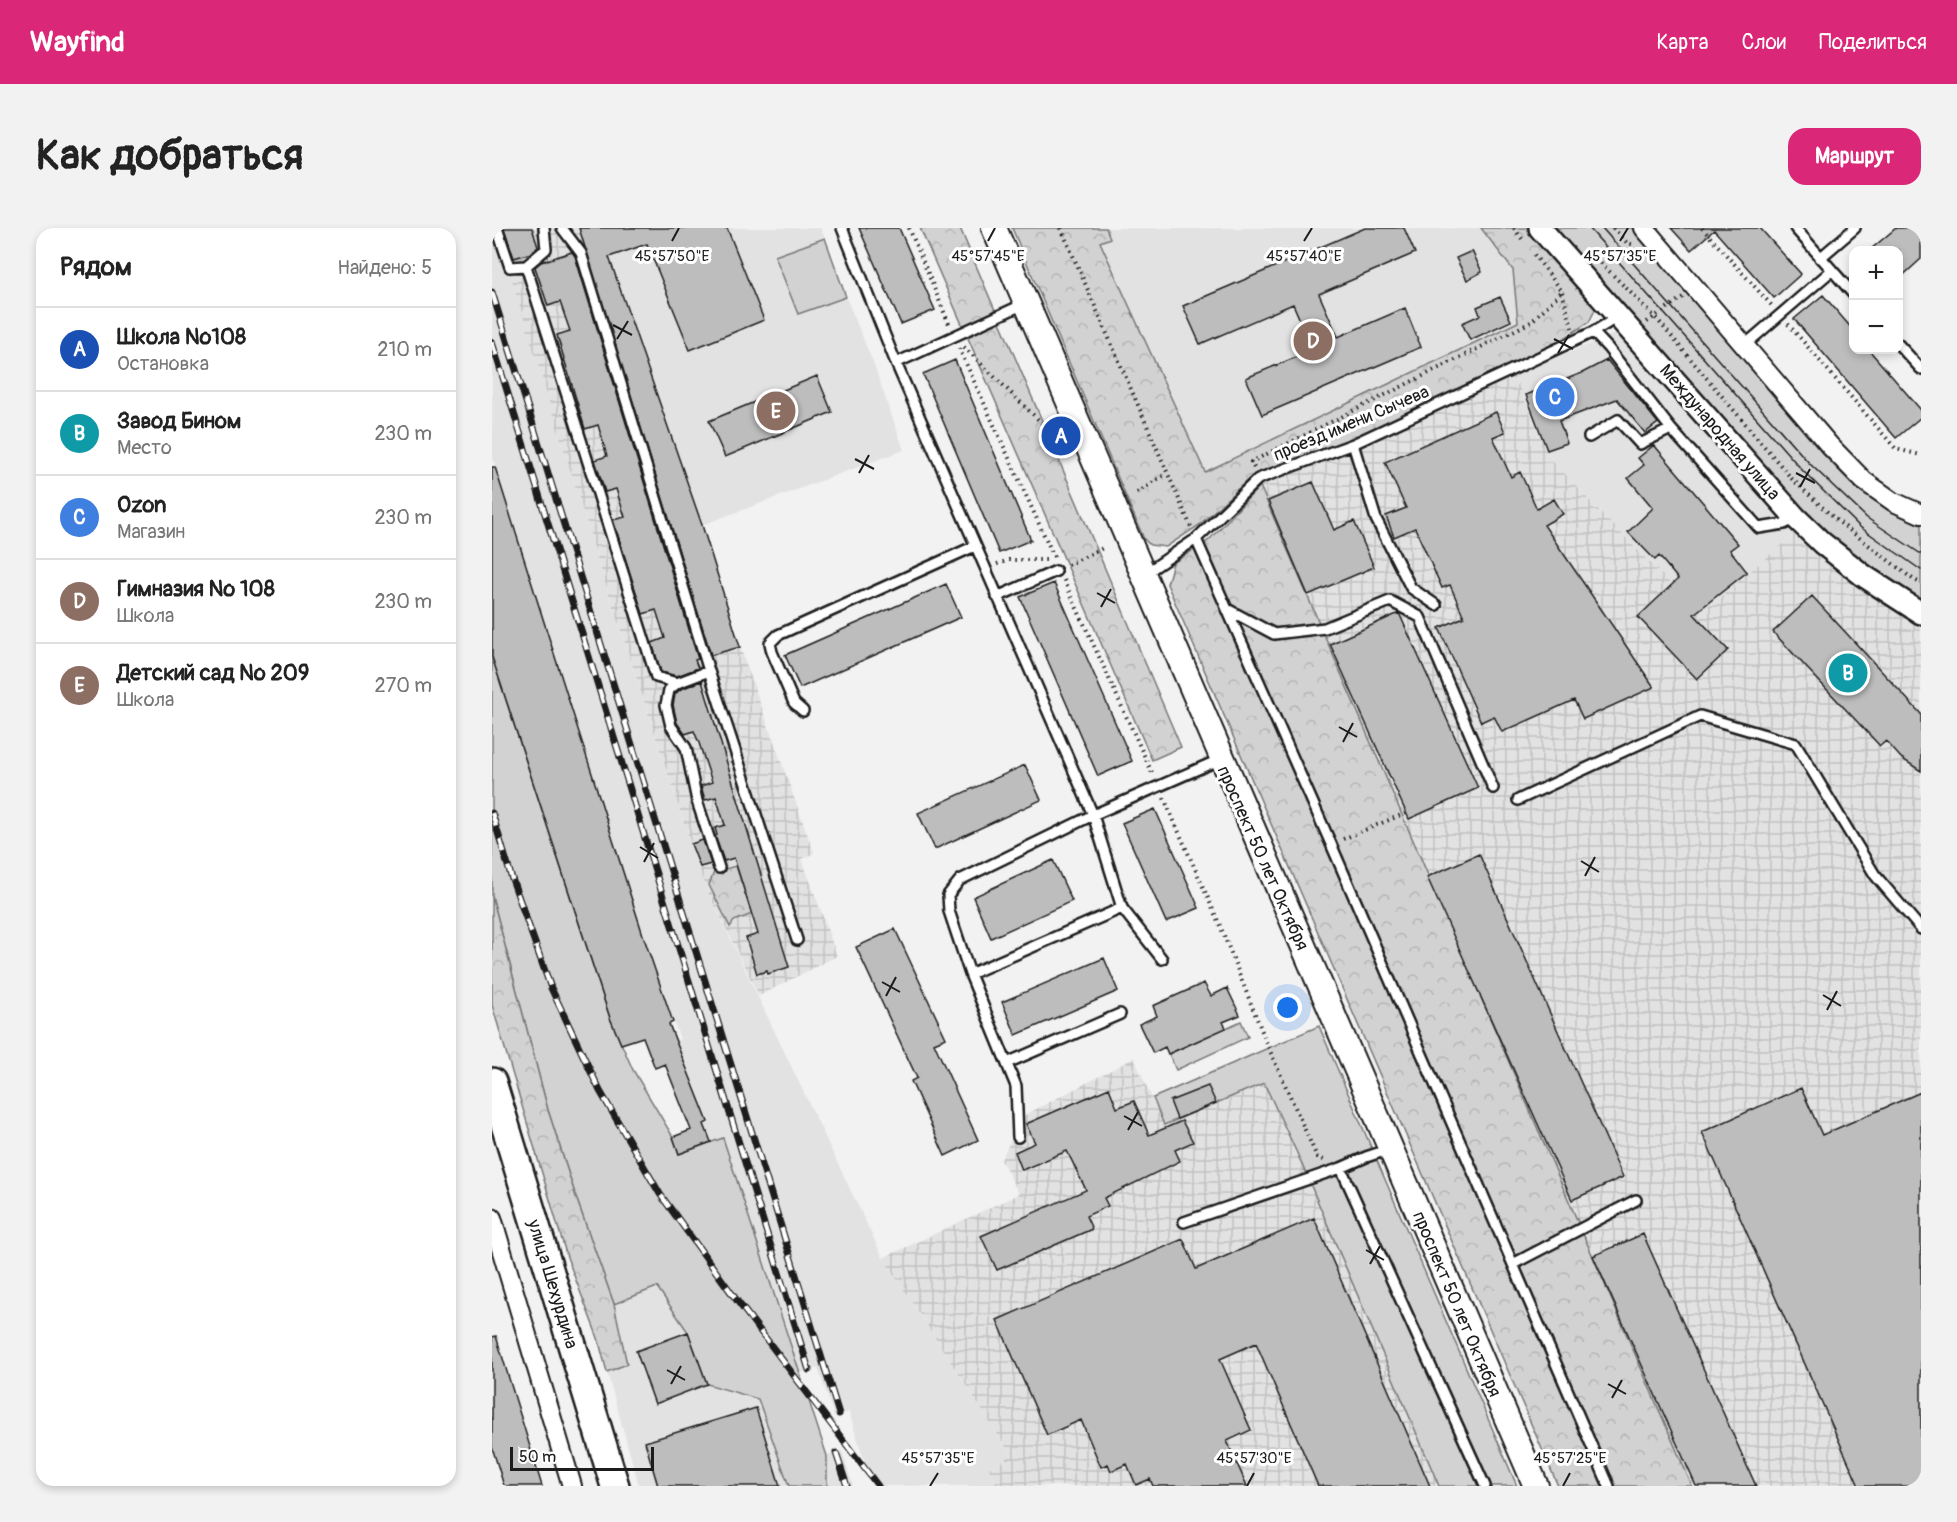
<!DOCTYPE html>
<html lang="ru">
<meta charset="utf-8">
<style>
body{margin:0;font-family:Pangolin,sans-serif;background:#f2f2f2;color:#222}
.controls{position:absolute;right:18px;top:18px;display:grid;overflow:hidden;border-radius:12px;box-shadow:0 3px 9px #0003}
.controls button{width:54px;height:54px;display:grid;place-items:center;padding:0;border:0;border-bottom:2px solid #e0e0e0;background:#fff;color:#222;font:30px sans-serif}
.scale{position:absolute;left:18px;bottom:15px;width:144px;box-sizing:border-box;padding-left:6px;border:3px solid #1c1c1c;border-top:0;font-size:16px;line-height:21px;white-space:nowrap;color:#1c1c1c;-webkit-text-stroke:4px #fff;paint-order:stroke}
.you{position:absolute;left:796px;top:780px;width:21px;height:21px;margin:-15px;border:4px solid #fff;border-radius:50%;background:#1a73e8;box-shadow:0 0 0 9px #1a73e833}
.badge{display:grid;place-items:center;width:39px;height:39px;border-radius:50%;background:#db2777;color:#fff;font-size:20px;font-weight:700}
.pin{position:absolute;translate:-50% -50%;border:3px solid #fff;box-shadow:0 2px 6px #0006}
.list{margin:0;padding:0;list-style:none}
h2{display:flex;justify-content:space-between;align-items:center;height:78px;margin:0;padding:0 24px;font-size:26px}
h2 small{font-size:20px;font-weight:400;color:#767676}
.list li{display:grid;grid-template-columns:39px 1fr auto;gap:18px;align-items:center;box-sizing:border-box;height:84px;padding:0 24px;border-top:2px solid #e0e0e0}
.list b{display:block;font-size:22px;white-space:nowrap}
.list p{margin:0;font-size:20px;white-space:nowrap;color:#767676}
.list em{font-size:20px;font-style:normal;color:#767676}
.map{position:relative;flex:none;width:1429px;height:1258px;overflow:hidden;border-radius:18px}
header{display:flex;align-items:center;gap:36px;box-sizing:border-box;height:84px;padding:0 30px;background:#db2777;color:#fff}
header strong{font-size:28px}
nav{display:flex;gap:33px;margin-inline-start:auto;font-size:21px}
.intro{display:flex;align-items:center;justify-content:space-between;box-sizing:border-box;height:144px;padding:0 36px}
h1{margin:0;font-size:42px}
.button{padding:15px 27px;border-radius:18px;background:#db2777;color:#fff;font-size:21px;font-weight:700}
main{display:flex;gap:36px;padding:0 36px}
aside{flex:1;background:#fff;border-radius:18px;box-shadow:0 3px 9px #0003}
.map>svg:first-child{display:block}
</style>
<header>
<strong>Wayfind</strong>
<nav><a>Карта</a><a>Слои</a><a>Поделиться</a></nav>
</header>
<div class="intro"><h1>Как добраться</h1><a class="button">Маршрут</a></div>
<main>
<aside>
<h2>Рядом<small>Найдено: 5</small></h2>
<ul class="list">
<li><span class="badge" style="background:#1a4fb4">A</span><div><b>Школа №108</b><p>Остановка</p></div><em>210 m</em></li>
<li><span class="badge" style="background:#0f9aa8">B</span><div><b>Завод Бином</b><p>Место</p></div><em>230 m</em></li>
<li><span class="badge" style="background:#3f7fe0">C</span><div><b>Ozon</b><p>Магазин</p></div><em>230 m</em></li>
<li><span class="badge" style="background:#8d6e63">D</span><div><b>Гимназия № 108</b><p>Школа</p></div><em>230 m</em></li>
<li><span class="badge" style="background:#8d6e63">E</span><div><b>Детский сад № 209</b><p>Школа</p></div><em>270 m</em></li>
</ul>
</aside>
<div class="map">
<svg width="1429" height="1258" viewBox="0 0 1429 1258">
<defs>
<pattern id="industrial-grid" width="8" height="8" patternUnits="userSpaceOnUse" patternTransform="scale(1.5)"><rect width="8" height="8" fill="#e2e2e2"/><path d="M0 4h8M4 0v8" fill="none" stroke="#c1c1c1"/></pattern>
<pattern id="forest-crowns" width="20" height="18" patternUnits="userSpaceOnUse" patternTransform="scale(1.5)"><rect width="20" height="18" fill="#d2d2d2"/><path d="M2 6a3 3 0 1 1 6 0M12 15a3 3 0 1 1 6 0" fill="none" stroke="#b4b4b4"/></pattern>
</defs>
<rect width="100%" height="100%" fill="#f2f2f2"/>
<filter id="ink" filterUnits="userSpaceOnUse"><feTurbulence type="fractalNoise" baseFrequency=".0167" numOctaves="2"/><feDisplacementMap in="SourceGraphic" scale="12" xChannelSelector="R" yChannelSelector="G"/><feConvolveMatrix kernelMatrix="1 2 1 2 8 2 1 2 1" color-interpolation-filters="sRGB"/></filter>
<g filter="url(#ink)">
<!-- built -->
<path fill="#e2e2e2" d="M 0,0 L 4,0 L 18,43 L 108,339 L 212,656 L 391,1030 L 519,1227 L 497,1240 L 505,1258 L 380,1258 L 357,1184 L 342,1188 L 326,1140 L 309,1145 L 231,911 L 219,914 L 212,896 L 216,894 L 184,813 L 188,811 L 151,707 L 0,228 Z
M 107,0 L 328,0 L 333,10 L 283,29 L 306,86 L 354,69 L 380,132 L 412,222 L 210,297 Z
M 614,0 L 989,0 L 1021,42 L 1027,94 L 713,244 L 608,14 L 618,10 Z
M 1124,105 L 1137,112 L 1306,303 L 1208,387 L 1096,271 L 1056,227 L 1022,147 Z
M 165,1058 L 196,1104 L 215,1156 L 266,1171 L 297,1258 L 147,1258 L 115,1144 L 135,1135 L 122,1076 Z
M 350,1223 L 361,1258 L 335,1258 L 335,1228 Z"/>
<!-- industrial -->
<path fill="url(#industrial-grid)" d="M 4,0 L 107,0 L 210,297 L 248,419 L 322,625 L 310,631 L 345,728 L 267,768 L 212,656 L 108,339 Z
M 1022,147 L 1056,227 L 1096,271 L 1208,386 L 1306,303 L 1375,362 L 1429,398 L 1429,1258 L 1200,1258 L 768,258 L 869,218 Z
M 642,830 L 672,897 L 772,855 L 805,925 L 947,1258 L 505,1258 L 497,1240 L 519,1227 L 391,1030 L 527,966 L 509,932 L 531,888 Z"/>
<!-- green -->
<path fill="#d2d2d2" stroke="#777" stroke-width="1.5" d="M 1058,0 L 1140,0 L 1329,224 L 1364,260 L 1398,283 L 1429,297 L 1429,373 L 1356,325 L 1305,277 Z
M 333,10 L 354,69 L 306,86 L 283,28 Z
M 0,429 L 118,790 L 141,842 L 181,909 L 187,926 L 231,910 L 335,1228 L 335,1258 L 297,1258 L 266,1171 L 215,1156 L 196,1104 L 165,1059 L 122,1076 L 85,972 L 56,882 L 0,668 Z
M 749,793 L 756,809 L 684,842 L 677,826 Z
M 827,798 L 1025,1258 L 947,1258 L 805,925 L 772,855 L 672,897 L 661,870 Z"/>
<!-- forest -->
<path fill="url(#forest-crowns)" stroke="#777" stroke-width="1.5" d="M 428,0 L 468,0 L 689,519 L 660,532 Z
M 520,0 L 614,0 L 618,10 L 608,14 L 713,244 L 1026,94 L 1021,42 L 989,0 L 1040,0 L 1101,69 L 1104,80 L 1097,94 L 1056,121 L 860,210 L 760,248 L 706,298 L 674,319 L 658,317 L 652,311 Z
M 768,258 L 1200,1258 L 1066,1258 L 675,356 L 681,335 L 716,313 Z
M 244,638 L 260,686 L 242,693 L 238,699 L 217,657 L 222,644 Z
M 0,668 L 56,882 L 85,972 L 122,1076 L 135,1136 L 115,1144 L 106,1110 L 75,1029 L 0,777 Z"/>
<!-- building -->
<path fill="#bdbdbd" stroke="#1c1c1c" stroke-width="1.5" d="M 12,0 L 40,0 L 46,19 L 39,25 L 22,30 Z
M 87,0 L 235,0 L 272,92 L 198,122 L 155,16 L 117,29 L 210,297 L 248,419 L 219,427 Z
M 367,0 L 407,0 L 443,82 L 409,96 Z
M 873,0 L 912,0 L 923,25 L 827,66 L 846,109 L 913,80 L 929,119 L 770,187 L 754,150 L 821,122 L 801,76 L 708,116 L 691,78 Z
M 1179,0 L 1268,0 L 1309,46 L 1282,70 L 1222,2 L 1199,22 Z
M 1404,0 L 1429,0 L 1429,31 L 1407,51 L 1407,22 L 1378,22 Z
M 980,23 L 990,44 L 975,52 L 964,30 Z
M 80,24 L 83,28 L 206,431 L 203,432 L 206,440 L 185,448 L 169,444 L 160,415 L 173,410 L 164,382 L 151,386 L 121,292 L 133,289 L 124,261 L 113,264 L 103,232 L 115,228 L 106,197 L 93,201 L 65,107 L 78,103 L 68,74 L 56,78 L 43,39 L 49,34 Z
M 1331,67 L 1362,103 L 1362,122 L 1377,122 L 1429,182 L 1429,189 L 1404,210 L 1302,91 Z
M 1008,69 L 1019,93 L 978,112 L 970,95 L 988,87 L 985,79 Z
M 463,132 L 539,312 L 507,325 L 431,146 Z
M 1115,132 L 1166,195 L 1153,205 L 1125,171 L 1067,193 L 1075,215 L 1055,222 L 1034,167 L 1090,145 Z
M 325,148 L 340,184 L 233,229 L 217,193 Z
M 1004,184 L 1013,204 L 1001,209 L 1019,249 L 1028,244 L 1045,281 L 1062,271 L 1071,286 L 1052,297 L 1162,459 L 1091,491 L 1082,472 L 1010,504 L 1002,488 L 989,494 L 947,400 L 972,389 L 958,357 L 950,360 L 923,300 L 902,309 L 894,288 L 914,280 L 893,234 Z
M 1162,217 L 1246,316 L 1238,322 L 1255,344 L 1202,386 L 1236,422 L 1205,451 L 1146,389 L 1186,351 L 1167,328 L 1163,332 L 1136,304 L 1161,280 L 1136,250 L 1152,237 L 1146,230 Z
M 0,239 L 3,239 L 151,707 L 181,794 L 177,796 L 216,894 L 212,896 L 219,914 L 187,926 L 181,909 L 199,902 L 173,836 L 163,840 L 151,809 L 129,816 L 118,790 L 0,429 Z
M 821,254 L 842,302 L 862,293 L 882,339 L 816,367 L 776,273 Z
M 562,355 L 640,533 L 606,548 L 528,369 Z
M 454,356 L 469,389 L 308,460 L 293,427 Z
M 1320,368 L 1429,486 L 1429,543 L 1409,530 L 1394,513 L 1388,518 L 1281,404 Z
M 907,385 L 986,560 L 917,591 L 838,416 Z
M 210,453 L 297,739 L 276,746 L 275,743 L 265,746 L 254,710 L 266,706 L 242,630 L 232,633 L 223,608 L 225,607 L 223,600 L 233,597 L 224,569 L 213,572 L 209,558 L 220,554 L 207,515 L 202,503 L 193,506 L 185,495 L 181,477 L 183,466 L 189,461 Z
M 533,537 L 549,572 L 443,621 L 426,585 Z
M 663,581 L 707,680 L 674,694 L 630,595 Z
M 211,612 L 219,636 L 208,639 L 199,616 Z
M 987,626 L 1131,949 L 1080,972 L 935,649 Z
M 561,632 L 580,673 L 499,710 L 481,669 Z
M 403,701 L 454,810 L 442,815 L 486,912 L 453,928 L 419,853 L 425,850 L 364,719 Z
M 612,730 L 626,763 L 524,807 L 510,774 Z
M 712,755 L 719,768 L 735,760 L 748,787 L 731,794 L 734,800 L 676,826 L 673,819 L 661,825 L 647,796 L 665,788 L 661,778 Z
M 716,858 L 724,875 L 685,891 L 678,873 Z
M 617,860 L 625,880 L 642,873 L 657,907 L 690,893 L 701,914 L 683,922 L 688,933 L 612,970 L 616,978 L 594,988 L 600,1001 L 505,1042 L 489,1008 L 594,962 L 575,923 L 530,942 L 523,924 L 543,915 L 534,896 Z
M 1309,860 L 1330,907 L 1429,864 L 1429,1258 L 1367,1258 L 1210,904 Z
M 822,990 L 938,1258 L 826,1258 L 764,1115 L 728,1131 L 759,1202 L 735,1213 L 755,1258 L 661,1258 L 658,1251 L 644,1257 L 635,1236 L 619,1243 L 616,1236 L 609,1239 L 589,1192 L 555,1207 L 505,1092 L 691,1011 L 704,1041 Z
M 1151,1006 L 1264,1258 L 1204,1258 L 1101,1028 Z
M 196,1104 L 215,1156 L 163,1176 L 144,1123 Z
M 4,1108 L 50,1258 L 12,1258 L 0,1219 L 0,1109 Z
M 264,1180 L 288,1258 L 166,1258 L 153,1214 Z"/>
<g fill="none" stroke-linecap="round" stroke-linejoin="round">
<defs>
<path id="service" d="M 5,0 L 18,39 L 34,38
M 52,0 L 54,21 L 34,38 L 164,449 L 185,455
M 70,0 L 89,25 L 217,443 L 305,712
M 350,0 L 404,135 L 534,75
M 1303,0 L 1362,67
M 1328,30 L 1363,0
M 1101,104 L 1116,120 L 1179,201 L 1267,300 L 1292,296 L 1303,290
M 1406,116 L 1429,141
M 1253,117 L 1339,43
M 404,135 L 601,587 L 630,680 L 670,731
M 1097,209 L 1126,192 L 1148,216 L 1179,201
M 861,216 L 884,291 L 919,360 L 944,377
M 704,311 L 839,616 L 1117,1258
M 651,347 L 704,311 L 766,251 L 861,216 L 1101,104 L 1116,95 L 1125,87
M 505,369 L 564,343
M 735,381 L 782,406 L 833,400 L 898,373 L 928,389 L 1001,560
M 217,443 L 185,455 L 177,462 L 174,477 L 179,498 L 194,520 L 205,573 L 227,640
M 311,483 L 302,475 L 280,424 L 278,415 L 286,407 L 483,318
M 1026,572 L 1208,488 L 1304,516 L 1383,647 L 1429,701
M 478,746 L 630,680
M 515,835 L 628,786
M 526,909 L 524,858 L 478,746 L 457,683 L 456,667 L 468,652 L 601,587 L 729,531
M 849,940 L 993,1258
M 692,994 L 849,940 L 874,929 L 898,921
M 1021,1036 L 1144,972"/>
<path id="minor" d="M 1152,0 L 1338,218 L 1372,253 L 1402,274 L 1429,286
M 0,990 L 80,1258"/>
<path id="tertiary" d="M 1048,0 L 1303,289 L 1330,315 L 1372,348 L 1429,385"/>
<path id="secondary" d="M 502,0 C 680,420 862,839 1044,1258"/>
<path id="primary" d="M 0,854 L 123,1258"/>
</defs>
<!-- service casing -->
<use href="#service" stroke="#1c1c1c" stroke-width="14"/>
<!-- minor casing -->
<use href="#minor" stroke="#1c1c1c" stroke-width="22"/>
<!-- tertiary casing -->
<use href="#tertiary" stroke="#1c1c1c" stroke-width="26"/>
<!-- secondary casing -->
<use href="#secondary" stroke="#1c1c1c" stroke-width="28"/>
<!-- primary casing -->
<use href="#primary" stroke="#1c1c1c" stroke-width="32"/>
<!-- path -->
<path stroke="#1c1c1c" stroke-width="4" stroke-dasharray="1.5 4.5" stroke-linecap="butt" d="M 417,0 L 457,96
M 569,0 L 699,299
M 1022,0 L 1030,11
M 1121,0 L 1135,15 L 1143,17
M 1210,0 L 1281,79
M 1096,22 L 1163,89 L 1300,251 L 1343,291 L 1422,352 L 1429,355
M 1070,64 L 1080,100
M 1155,94 L 1191,69
M 1296,96 L 1404,221 L 1429,227
M 472,119 L 564,209
M 467,120 L 563,331
M 762,240 L 759,234 L 1039,94 L 1070,63 L 1040,24
M 645,265 L 675,245
M 505,336 L 517,332 L 554,332
M 576,337 L 613,319
M 572,352 L 661,547
M 672,570 L 729,700 L 775,816 L 825,929 L 832,932
M 851,611 L 914,585"/>
<!-- service -->
<use href="#service" stroke="#fff" stroke-width="9"/>
<!-- minor -->
<use href="#minor" stroke="#fff" stroke-width="18"/>
<!-- tertiary -->
<use href="#tertiary" stroke="#fff" stroke-width="21"/>
<!-- secondary -->
<use href="#secondary" stroke="#fff" stroke-width="24"/>
<!-- primary -->
<use href="#primary" stroke="#fff" stroke-width="27"/>
<!-- tram -->
<path stroke="#1c1c1c" stroke-width="1.5" d="M 1097,0 L 1311,243 L 1368,299 L 1429,342
M 1110,0 L 1318,236 L 1375,290 L 1429,326"/>
<defs>
<path id="rail" d="M 0,64 L 347,1186
M 0,114 L 317,1142
M 0,585 L 19,648 L 59,760 L 108,863 L 168,966 L 246,1074 L 386,1258
M 344,1225 L 355,1258"/>
</defs>
<!-- rail casing -->
<use href="#rail" stroke="#1c1c1c" stroke-width="7"/>
<!-- rail -->
<use href="#rail" stroke="#fff" stroke-width="4.5" stroke-dasharray="14" stroke-linecap="butt"/>
</g>
</g>
<!-- ticks -->
<path fill="none" stroke="#1c1c1c" stroke-width="2" d="M 180,13 L 187,0M 496,13 L 503,0M 812,13 L 820,0M 1128,13 L 1136,0M 121,97 L 140,107M 125,111 L 136,93M 1062,111 L 1081,121M 1066,125 L 1077,107M 363,231 L 382,241M 367,245 L 377,227M 1304,245 L 1323,255M 1308,259 L 1318,241M 605,365 L 623,375M 609,379 L 619,361M 847,499 L 865,509M 851,514 L 861,495M 148,619 L 166,630M 1089,633 L 1107,644M 152,634 L 162,615M 1093,648 L 1103,629M 390,754 L 408,764M 1331,767 L 1349,778M 394,768 L 404,749M 1335,782 L 1345,763M 632,888 L 650,898M 636,902 L 646,884M 874,1022 L 892,1032M 878,1036 L 888,1018M 175,1142 L 193,1152M 179,1156 L 189,1138M 1116,1156 L 1134,1166M 1120,1170 L 1130,1152M 438,1258 L 446,1245M 755,1258 L 762,1245M 1071,1258 L 1078,1245"/>
<g text-anchor="middle" stroke-width="6" stroke-linejoin="round" paint-order="stroke">
<!-- street labels -->
<g font-size="18" fill="#1c1c1c" stroke="#fff">
<text transform="translate(859 195) rotate(-23)" y="6">проезд имени Сычева</text>
<text transform="translate(1228 204) rotate(49)" y="6">Международная улица</text>
<text transform="translate(771 630) rotate(66)" y="6">проспект 50 лет Октября</text>
<text transform="translate(61 1056) rotate(73)" y="6">улица Шехурдина</text>
<text transform="translate(965 1076) rotate(67)" y="6">проспект 50 лет Октября</text>
</g>
</g>
<g font-size="15" text-anchor="middle" fill="#1c1c1c" stroke="#fff" stroke-width="6" stroke-linejoin="round" paint-order="stroke">
<text x="180" y="33">45°57'50"E</text>
<text x="496" y="33">45°57'45"E</text>
<text x="812" y="33">45°57'40"E</text>
<text x="1128" y="33">45°57'35"E</text>
<text x="446" y="1235">45°57'35"E</text>
<text x="762" y="1235">45°57'30"E</text>
<text x="1078" y="1235">45°57'25"E</text>
</g>
</svg>
<div class="controls">
<button>+</button>
<button>−</button>
</div>
<div class="scale">50 m</div>
<div class="you"></div>
<div class="pin badge" style="left:569px;top:208px;background:#1a4fb4">A</div>
<div class="pin badge" style="left:1356px;top:445px;background:#0f9aa8">B</div>
<div class="pin badge" style="left:1063px;top:169px;background:#3f7fe0">C</div>
<div class="pin badge" style="left:821px;top:113px;background:#8d6e63">D</div>
<div class="pin badge" style="left:284px;top:183px;background:#8d6e63">E</div>
</div>
</main>
